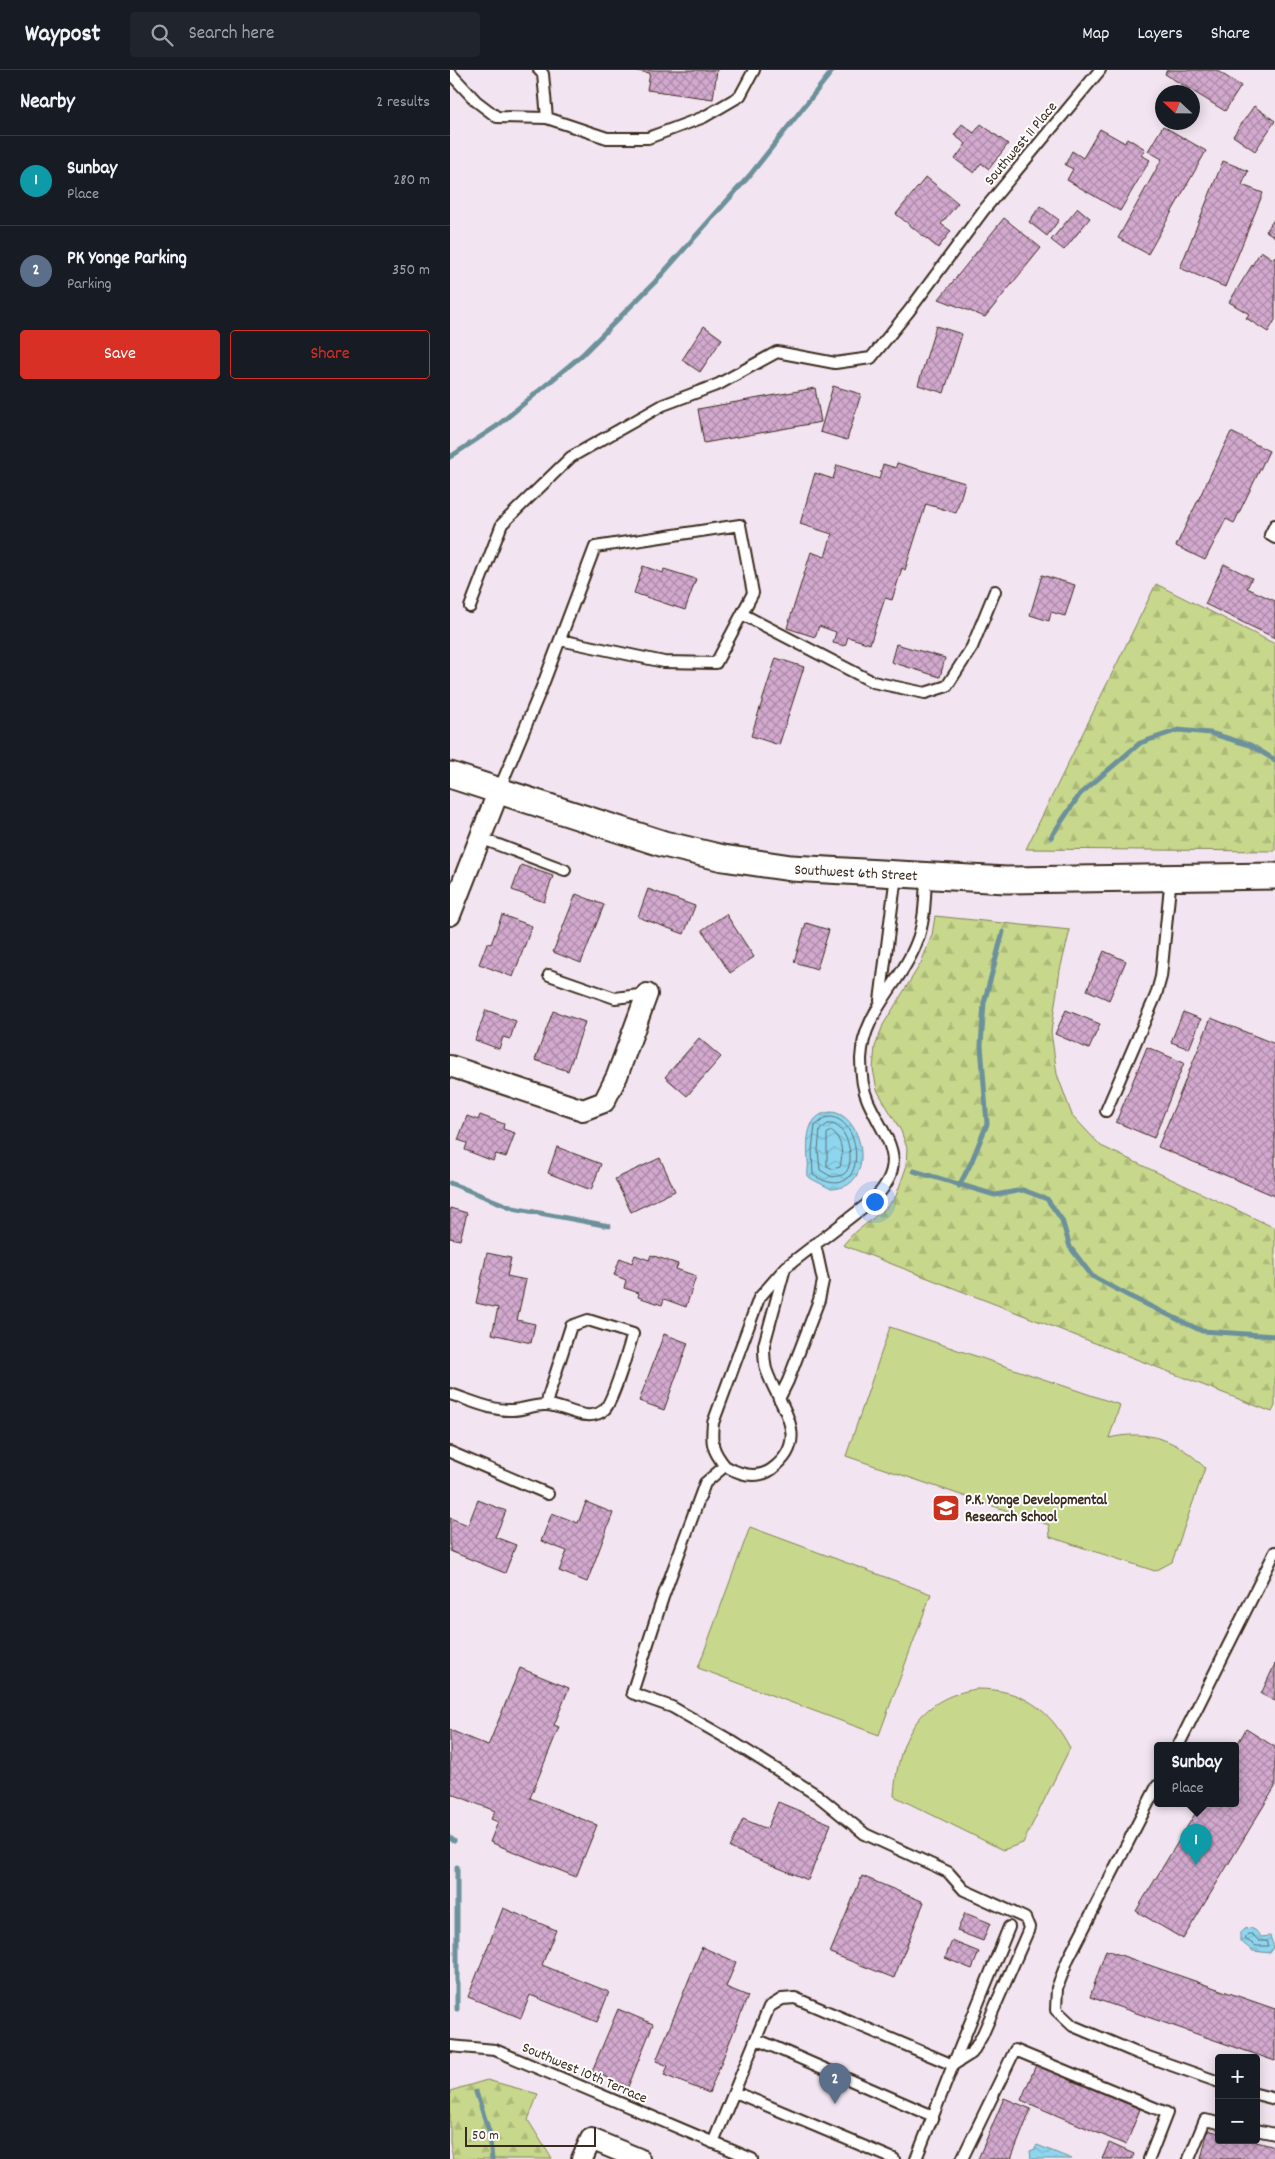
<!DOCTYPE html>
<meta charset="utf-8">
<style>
body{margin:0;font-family:Dekko,sans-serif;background:#20242c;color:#f1f3f6}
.controls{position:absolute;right:15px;bottom:15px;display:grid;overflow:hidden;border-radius:5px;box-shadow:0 2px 12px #0003}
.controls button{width:45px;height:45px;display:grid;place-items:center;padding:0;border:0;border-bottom:1px solid #363941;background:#171b24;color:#f1f3f6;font:25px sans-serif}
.compass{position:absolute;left:705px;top:15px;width:45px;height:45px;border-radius:50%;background:#171b24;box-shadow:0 2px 12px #0003;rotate:292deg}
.scale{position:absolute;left:15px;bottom:12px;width:131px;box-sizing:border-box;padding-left:5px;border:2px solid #3b2a1e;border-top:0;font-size:14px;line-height:18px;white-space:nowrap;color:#3b2a1e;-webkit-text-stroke:4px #fff;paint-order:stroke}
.you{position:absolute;left:424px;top:1131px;width:18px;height:18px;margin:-12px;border:4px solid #fff;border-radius:50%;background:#1a73e8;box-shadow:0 0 0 8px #1a73e833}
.badge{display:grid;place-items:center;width:32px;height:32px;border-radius:50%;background:#d93025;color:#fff;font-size:16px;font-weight:700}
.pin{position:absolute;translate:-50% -41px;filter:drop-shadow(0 1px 2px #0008)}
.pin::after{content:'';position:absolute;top:26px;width:18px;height:15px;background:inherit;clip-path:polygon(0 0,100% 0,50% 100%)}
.popup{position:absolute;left:704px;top:1672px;width:85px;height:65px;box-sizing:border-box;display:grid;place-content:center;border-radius:5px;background:#171b24;filter:drop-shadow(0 1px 4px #0005);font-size:16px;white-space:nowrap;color:#9ea1a6}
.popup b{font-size:19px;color:#f1f3f6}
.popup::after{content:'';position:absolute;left:50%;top:100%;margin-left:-10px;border:10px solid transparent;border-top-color:#171b24}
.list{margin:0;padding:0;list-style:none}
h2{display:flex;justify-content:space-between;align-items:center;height:65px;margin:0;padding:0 20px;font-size:21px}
h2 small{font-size:16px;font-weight:400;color:#9ea1a6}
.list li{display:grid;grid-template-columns:32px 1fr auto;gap:15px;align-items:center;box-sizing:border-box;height:90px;padding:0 20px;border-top:1px solid #363941}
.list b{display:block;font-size:19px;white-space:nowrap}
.list p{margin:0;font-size:16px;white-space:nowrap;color:#9ea1a6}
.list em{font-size:16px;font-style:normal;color:#9ea1a6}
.actions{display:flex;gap:10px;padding:15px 20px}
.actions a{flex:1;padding:11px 0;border:1px solid #d93025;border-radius:5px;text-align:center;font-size:18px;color:#d93025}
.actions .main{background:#d93025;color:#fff}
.icon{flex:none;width:28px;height:28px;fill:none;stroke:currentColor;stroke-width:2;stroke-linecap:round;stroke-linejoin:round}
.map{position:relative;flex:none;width:825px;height:2089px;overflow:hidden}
header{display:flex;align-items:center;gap:30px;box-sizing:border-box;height:70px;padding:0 25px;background:#171b24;border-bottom:1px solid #363941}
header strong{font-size:24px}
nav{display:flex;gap:28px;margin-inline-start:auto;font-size:18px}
.search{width:350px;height:45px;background:#20242c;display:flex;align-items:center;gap:12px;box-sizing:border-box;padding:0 18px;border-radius:5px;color:#9ea1a6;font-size:19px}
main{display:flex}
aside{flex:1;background:#171b24}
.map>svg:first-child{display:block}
</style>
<header>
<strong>Waypost</strong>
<div class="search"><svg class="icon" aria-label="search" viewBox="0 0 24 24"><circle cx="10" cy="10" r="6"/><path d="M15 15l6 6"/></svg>Search here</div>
<nav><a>Map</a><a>Layers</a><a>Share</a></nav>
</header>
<main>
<aside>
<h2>Nearby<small>2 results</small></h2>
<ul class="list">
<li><span class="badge" style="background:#0f9aa8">1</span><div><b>Sunbay</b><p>Place</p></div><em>280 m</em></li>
<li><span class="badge" style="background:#5c6f8a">2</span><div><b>PK Yonge Parking</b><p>Parking</p></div><em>350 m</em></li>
</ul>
<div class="actions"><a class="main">Save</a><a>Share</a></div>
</aside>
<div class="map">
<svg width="825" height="2089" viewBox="0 0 825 2089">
<defs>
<pattern id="forest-firs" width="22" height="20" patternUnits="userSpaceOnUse" patternTransform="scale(1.25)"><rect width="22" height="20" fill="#c7d88c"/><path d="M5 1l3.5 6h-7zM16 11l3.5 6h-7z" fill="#acba78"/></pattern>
<pattern id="water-waves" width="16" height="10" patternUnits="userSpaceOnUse" patternTransform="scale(1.25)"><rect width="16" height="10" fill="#8ed6ef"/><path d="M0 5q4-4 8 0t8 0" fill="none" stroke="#7bb8cc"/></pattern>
<pattern id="building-cross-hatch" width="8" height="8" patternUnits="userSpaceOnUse" patternTransform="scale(1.25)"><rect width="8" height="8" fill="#d3a9cf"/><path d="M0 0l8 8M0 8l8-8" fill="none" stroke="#ac8aa7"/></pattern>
</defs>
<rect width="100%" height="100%" fill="#f2e5f1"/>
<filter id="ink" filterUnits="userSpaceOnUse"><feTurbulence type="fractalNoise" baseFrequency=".02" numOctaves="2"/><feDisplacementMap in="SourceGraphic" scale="10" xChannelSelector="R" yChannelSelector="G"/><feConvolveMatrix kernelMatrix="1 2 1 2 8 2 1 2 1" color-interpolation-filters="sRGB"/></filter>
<g filter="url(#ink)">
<!-- forest -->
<path fill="url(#forest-firs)" stroke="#818155" d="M 706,514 L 825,574 L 825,781 L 576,779 Z
M 485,846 L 620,860 L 610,900 L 601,962 L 607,1004 L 622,1045 L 651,1076 L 825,1158 L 825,1336 L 822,1342 L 393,1175 L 402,1165 L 436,1138 L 446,1126 L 456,1098 L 457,1078 L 451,1061 L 427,1020 L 423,999 L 425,977 L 433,955 L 471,893 L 482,865 Z
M 37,2010 L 88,2024 L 78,2050 L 102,2089 L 3,2089 L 0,2072 L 0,2021 Z"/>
<!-- pitch -->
<path fill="#c7d88c" stroke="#818155" d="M 440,1257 L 670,1335 L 659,1368 C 697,1359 729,1370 755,1398 L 722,1492 L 705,1501 L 600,1467 L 599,1455 L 396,1386 Z
M 300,1457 L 481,1524 L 429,1665 L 248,1598 Z
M 527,1619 C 572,1619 599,1638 620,1678 L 573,1773 L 553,1780 L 444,1726 C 448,1670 467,1628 527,1619 Z"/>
<!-- water -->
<path fill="url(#water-waves)" stroke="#6d919b" d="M 382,1042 C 410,1045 422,1098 399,1114 C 395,1117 386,1119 381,1119 L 358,1107 C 357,1102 359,1097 358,1091 C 357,1072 355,1043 382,1042 Z
M 800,1858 L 805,1860 L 811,1867 L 820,1866 L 824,1877 L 820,1883 L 803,1881 L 790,1871 L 790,1864 L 795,1859 Z
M 587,2075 L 622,2089 L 581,2089 L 580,2081 L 585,2079 Z"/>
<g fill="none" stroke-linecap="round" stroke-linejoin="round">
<!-- shore -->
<path stroke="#5c6f72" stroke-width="1" d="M 382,1047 C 415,1052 418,1139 363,1105 L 362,1080 L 365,1056 L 375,1048 Z
M 378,1054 C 398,1051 407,1095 394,1104 C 391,1106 386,1106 382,1107 L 370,1100 L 368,1080 L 370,1060 Z
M 381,1061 C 393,1069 393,1084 390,1097 L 383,1099 L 377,1096 L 377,1064 Z
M 798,1864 L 802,1864 L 809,1871 L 817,1871 L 819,1876 L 806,1876 L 795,1869 Z"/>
<!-- stream -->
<path stroke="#6d919b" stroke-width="5" d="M 0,387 L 47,356 L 132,285 L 205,212 L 300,105 L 383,0
M 601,767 L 630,724 L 690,673 L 728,660 L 760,663 L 800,675 L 825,690
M 464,1101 L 545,1125 L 573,1120 L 597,1129 L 612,1150 L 620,1177 L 642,1206 L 679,1226 L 752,1261 L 825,1266
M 0,1113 L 63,1138 L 159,1156
M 509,1116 L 521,1093 L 537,1054 L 531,975 L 534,933 L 553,862
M 0,1768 L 4,1771
M 7,1939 L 7,1797
M 26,2022 L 39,2061 L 42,2089"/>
</g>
<!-- building -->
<path fill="url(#building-cross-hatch)" stroke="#3b2a1e" d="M 180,0 L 267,0 L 263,29 L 197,20 L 200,3 Z
M 717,0 L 766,0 L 791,16 L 775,41 L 715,4 Z
M 804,36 L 825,51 L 805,81 L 783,66 Z
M 512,54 L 524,63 L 531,54 L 558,74 L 539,99 L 531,93 L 524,103 L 505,89 L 516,74 L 504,65 Z
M 713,56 L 756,81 L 698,184 L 668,168 L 712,89 L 698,81 Z
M 650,59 L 675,73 L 677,68 L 695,79 L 691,85 L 700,90 L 670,141 L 617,110 L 623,99 L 615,95 L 622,81 L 633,88 Z
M 773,91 L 798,101 L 792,115 L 813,123 L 775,217 L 730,198 Z
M 476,107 L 508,133 L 491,154 L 501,161 L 488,178 L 446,144 Z
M 590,136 L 609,150 L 597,166 L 579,152 Z
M 628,138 L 640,148 L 614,180 L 601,170 Z
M 554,148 L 591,178 L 535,247 L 489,229 Z
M 825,148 L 825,167 L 816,161 Z
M 811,181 L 823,189 L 825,186 L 825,250 L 818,262 L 796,248 L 799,244 L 779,232 Z
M 254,256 L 272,269 L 250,302 L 232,290 Z
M 486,256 L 512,264 L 494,323 L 468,315 Z
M 383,316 L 411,324 L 397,370 L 370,362 Z
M 365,318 L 371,352 L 254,373 L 248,339 Z
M 781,362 L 819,381 L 784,453 L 776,449 L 755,490 L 726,476 Z
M 447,393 L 515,413 L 506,443 L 476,434 L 455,500 L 452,498 L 442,530 L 435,528 L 420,574 L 398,567 L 395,576 L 383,573 L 386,562 L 369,556 L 365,567 L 337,558 L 361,482 L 375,487 L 382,464 L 350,454 L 365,403 L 383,409 L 387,395 L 429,409 L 433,394 L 446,398 Z
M 774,494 L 802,508 L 797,518 L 825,531 L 825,568 L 755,534 Z
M 193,496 L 213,503 L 214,499 L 246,509 L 235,540 L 184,523 Z
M 592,505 L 625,515 L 615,546 L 601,542 L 599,551 L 580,545 Z
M 446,574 L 495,588 L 490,607 L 441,592 Z
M 326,588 L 354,597 L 329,675 L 301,666 Z
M 71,795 L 103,806 L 94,832 L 62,820 Z
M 198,819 L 245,836 L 234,864 L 188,847 Z
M 126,824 L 154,835 L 131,893 L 103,882 Z
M 276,844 L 304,887 L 280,903 L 252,860 Z
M 52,845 L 82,856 L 63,907 L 29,894 L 37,873 L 41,874 Z
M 356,853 L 379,860 L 367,899 L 344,892 Z
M 654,881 L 676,891 L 659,930 L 637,920 Z
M 36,940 L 66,951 L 60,969 L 53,967 L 49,979 L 25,970 Z
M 616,940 L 650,954 L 639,979 L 605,964 Z
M 103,941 L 135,952 L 118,1001 L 85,990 Z
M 733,942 L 751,949 L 739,979 L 721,972 Z
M 761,948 L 825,974 L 825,1126 L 708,1077 Z
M 249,968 L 271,987 L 237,1026 L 215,1007 Z
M 697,977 L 734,993 L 704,1068 L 666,1052 Z
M 30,1045 L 54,1054 L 53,1059 L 65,1063 L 56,1087 L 46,1084 L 43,1091 L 15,1080 L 17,1073 L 8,1070 L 17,1046 L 28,1050 Z
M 107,1077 L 151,1094 L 141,1120 L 98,1103 Z
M 210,1088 L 225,1121 L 181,1142 L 165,1109 Z
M 0,1138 L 17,1143 L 10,1170 L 0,1168 L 0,1169 Z
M 37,1183 L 61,1188 L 57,1206 L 76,1210 L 67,1250 L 85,1254 L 81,1273 L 42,1264 L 48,1238 L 26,1233 Z
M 185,1185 L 199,1190 L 201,1185 L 228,1194 L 226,1199 L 246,1206 L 236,1237 L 214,1229 L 212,1235 L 188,1227 L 189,1223 L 174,1218 L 176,1210 L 164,1205 L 170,1188 L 182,1193 Z
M 214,1264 L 238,1273 L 214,1340 L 189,1331 Z
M 28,1430 L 56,1441 L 45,1467 L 66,1475 L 55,1503 L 0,1481 L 0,1448 L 18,1455 Z
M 136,1432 L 163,1443 L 137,1512 L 109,1501 L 117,1481 L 91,1471 L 102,1443 L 128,1453 Z
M 825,1594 L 825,1631 L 811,1624 Z
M 70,1598 L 119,1618 L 104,1655 L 109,1657 L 80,1728 L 147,1755 L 126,1807 L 40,1772 L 48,1752 L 41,1749 L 45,1741 L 0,1723 L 0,1660 L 38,1676 Z
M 796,1659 L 825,1677 L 825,1717 L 733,1869 L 686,1841 L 751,1734 L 785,1734 L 785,1678 Z
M 328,1732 L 381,1754 L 358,1810 L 280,1778 L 293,1749 L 317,1759 Z
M 412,1806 L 474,1832 L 444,1908 L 380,1883 Z
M 53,1838 L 106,1860 L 92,1895 L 159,1922 L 147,1952 L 80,1925 L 71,1948 L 18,1927 Z
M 515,1843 L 540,1853 L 533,1871 L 507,1861 Z
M 502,1871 L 529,1882 L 522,1899 L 495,1888 Z
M 252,1877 L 286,1892 L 276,1917 L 298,1926 L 259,2023 L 214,2005 L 218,1996 L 206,1991 Z
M 656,1880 L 825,1939 L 825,1991 L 640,1927 Z
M 168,1939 L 203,1954 L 178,2017 L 142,2001 Z
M 586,1995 L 690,2039 L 676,2075 L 571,2030 Z
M 554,2028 L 581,2039 L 561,2089 L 528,2089 Z
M 758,2060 L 769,2063 L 769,2070 L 799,2070 L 825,2077 L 825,2089 L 751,2089 Z
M 659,2073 L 684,2084 L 682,2089 L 652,2089 Z"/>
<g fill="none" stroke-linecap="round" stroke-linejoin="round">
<defs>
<path id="service" d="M 89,0 L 93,4 L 97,48 L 157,68 L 198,68 L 254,47 L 290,26 L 304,0
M 0,3 L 26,31 L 47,47 L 97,48
M 825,455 L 820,465 L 825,468
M 20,537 L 52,454 L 121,387 L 213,335 L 269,314 L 327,282 L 385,293 L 421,288 L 459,241 L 533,141 L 650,0
M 292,544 L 423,612 L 475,623 L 497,616 L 522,577 L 545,521
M 49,720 L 92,617 L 145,477 L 290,455 L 303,523 L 266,593 L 214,592 L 110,570
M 30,768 L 115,800
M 476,806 C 475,829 475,852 466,874 C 450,915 413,942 411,989 C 411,1003 412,1018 418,1031 C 435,1069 461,1091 424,1129 L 336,1197 L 309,1228 L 263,1353 C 261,1373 262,1380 275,1396 L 255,1413 L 213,1527 L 182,1623 L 222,1637 L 278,1669 L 367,1725 L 415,1764 L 498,1802 L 514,1820 L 575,1848 L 579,1857 L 578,1861 L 532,1966 L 522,1983 L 503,1995
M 99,905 L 165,928 L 197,924
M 430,931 L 446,805
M 656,1041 L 706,925 L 711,907 L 721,806
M 0,1324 C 20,1330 42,1341 62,1340 C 74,1340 85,1334 96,1335 C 115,1335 138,1355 155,1339 C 164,1329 178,1279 183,1264 L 138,1250 L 121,1256 L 98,1327 L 97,1335
M 329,1329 L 338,1311 L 369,1230 L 373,1211 L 365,1174
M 0,1382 L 98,1424
M 275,1396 C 289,1404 307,1410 322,1399 C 364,1368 327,1334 316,1299 C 314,1291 314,1283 314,1275 L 335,1198
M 728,1676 L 825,1482
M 707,1716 L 618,1889 L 607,1918 L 606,1940 L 623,1956 L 687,1983 L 769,2012
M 306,1969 L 483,2046
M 0,1976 L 45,1980 L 302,2089
M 503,1995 L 559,1857
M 285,2022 L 444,2089
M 806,2024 L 825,2029
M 806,2060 L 825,2064
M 263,2073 L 319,1937 L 332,1929 L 345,1928 L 503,1995 L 466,2089
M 512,2089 L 565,1980 L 717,2043 L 699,2089
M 739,2089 L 755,2050 L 769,2053"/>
<path id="minor" d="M 0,845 L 49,720
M 0,996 L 133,1040 L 154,1032 L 167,1006 L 197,924
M 132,2089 L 141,2069 L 189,2089"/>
<path id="tertiary" d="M 0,705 L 214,774 L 273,788 L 341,798 L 556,810 L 825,806"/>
</defs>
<!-- service casing -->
<use href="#service" stroke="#3b2a1e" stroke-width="14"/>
<!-- minor casing -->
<use href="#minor" stroke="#3b2a1e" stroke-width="24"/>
<!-- tertiary casing -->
<use href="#tertiary" stroke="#3b2a1e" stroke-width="29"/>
<!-- service -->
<use href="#service" stroke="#fff" stroke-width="10"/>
<!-- minor -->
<use href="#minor" stroke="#fff" stroke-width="20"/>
<!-- tertiary -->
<use href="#tertiary" stroke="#fff" stroke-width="25"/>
</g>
</g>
<!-- icons -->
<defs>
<symbol id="school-square" viewBox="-11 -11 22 22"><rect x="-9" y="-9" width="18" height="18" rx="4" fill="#c8321e" stroke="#fff"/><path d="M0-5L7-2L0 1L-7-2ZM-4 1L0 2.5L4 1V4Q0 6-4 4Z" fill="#fff"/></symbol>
</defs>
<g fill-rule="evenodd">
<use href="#school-square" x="480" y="1422" width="32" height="32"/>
</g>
<g text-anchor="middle" stroke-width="4" stroke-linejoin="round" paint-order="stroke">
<!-- street labels -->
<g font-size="15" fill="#3b2a1e" stroke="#fff">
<text transform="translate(570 73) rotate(-50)" y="5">Southwest 11 Place</text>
<text transform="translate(406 802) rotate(3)" y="5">Southwest 6th Street</text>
<text transform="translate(135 2002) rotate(23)" y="5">Southwest 10th Terrace</text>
</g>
<!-- poi labels -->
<g font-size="15" font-weight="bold" fill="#3b2a1e" stroke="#fff" text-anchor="start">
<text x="515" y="1434">P.K. Yonge Developmental<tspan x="515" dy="17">Research School</tspan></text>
</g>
</g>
</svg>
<div class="controls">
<button>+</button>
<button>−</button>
</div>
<svg class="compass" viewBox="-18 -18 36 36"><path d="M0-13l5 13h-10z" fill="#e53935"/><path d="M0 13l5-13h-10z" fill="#9ea1a6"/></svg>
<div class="scale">50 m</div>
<div class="you"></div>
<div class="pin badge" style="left:746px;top:1795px;background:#0f9aa8">1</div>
<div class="popup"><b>Sunbay</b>Place</div>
<div class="pin badge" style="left:385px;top:2034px;background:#5c6f8a">2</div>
</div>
</main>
